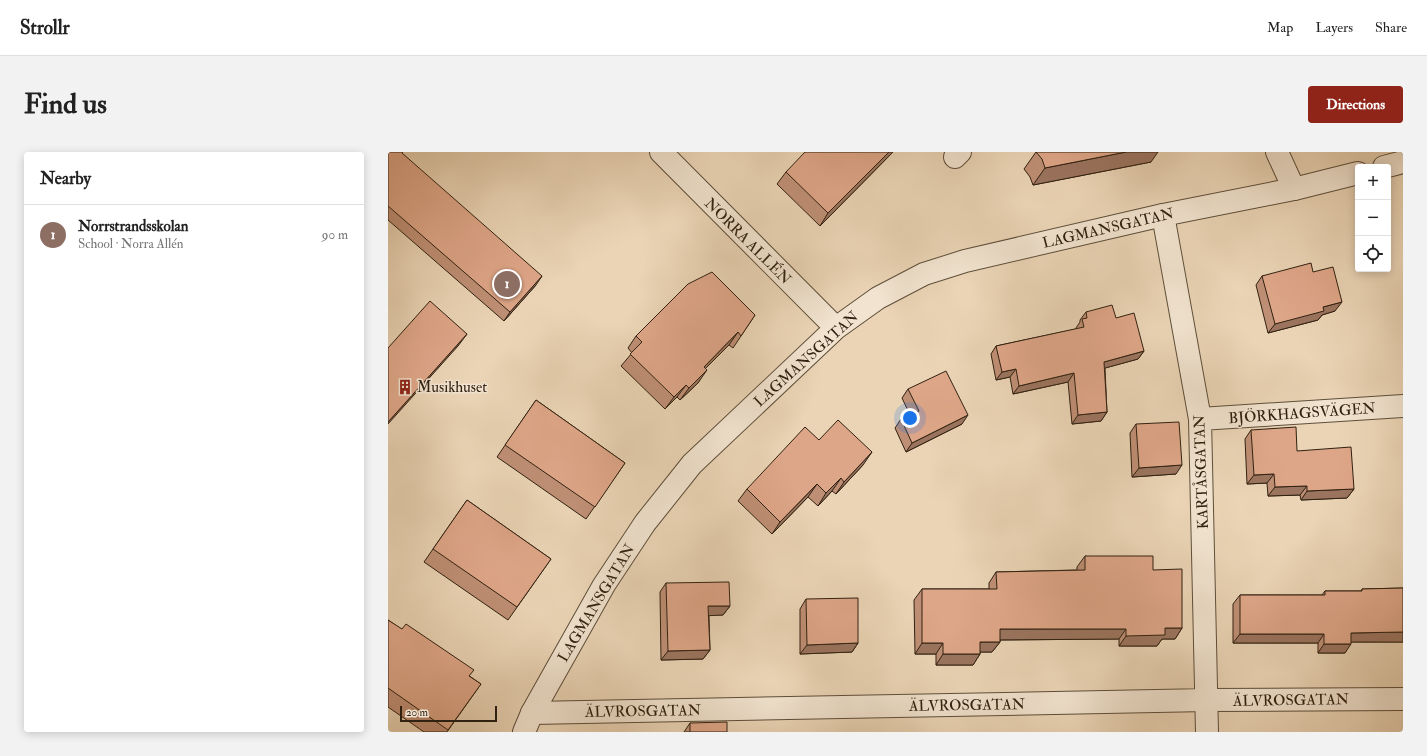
<!DOCTYPE html>
<meta charset="utf-8">
<style>
body{margin:0;font-family:"IM FELL Double Pica",serif;background:#f2f2f2;color:#222}
.controls{position:absolute;right:12px;top:12px;display:grid;overflow:hidden;border-radius:4px;box-shadow:0 2px 10px #0003}
.controls button{width:36px;height:36px;display:grid;place-items:center;padding:0;border:0;border-bottom:1px solid #e0e0e0;background:#fff;color:#222;font:20px sans-serif}
.scale{position:absolute;left:12px;bottom:10px;width:97px;box-sizing:border-box;padding-left:4px;border:2px solid #302111;border-top:0;font-size:11px;line-height:14px;white-space:nowrap;color:#302111;-webkit-text-stroke:3px #f1e3cf;paint-order:stroke}
.you{position:absolute;left:522px;top:266px;width:14px;height:14px;margin:-10px;border:3px solid #fff;border-radius:50%;background:#1a73e8;box-shadow:0 0 0 6px #1a73e833}
.badge{display:grid;place-items:center;width:26px;height:26px;border-radius:50%;background:#8f2418;color:#fff;font-size:13px;font-weight:700}
.pin{position:absolute;translate:-50% -50%;border:2px solid #fff;box-shadow:0 1px 4px #0006}
.list{margin:0;padding:0;list-style:none}
h2{display:flex;justify-content:space-between;align-items:center;height:52px;margin:0;padding:0 16px;font-size:17px}
h2 small{font-size:13px;font-weight:400;color:#767676}
.list li{display:grid;grid-template-columns:26px 1fr auto;gap:12px;align-items:center;box-sizing:border-box;height:60px;padding:0 16px;border-top:1px solid #e0e0e0}
.list b{display:block;font-size:15px;white-space:nowrap}
.list p{margin:0;font-size:13px;white-space:nowrap;color:#767676}
.list em{font-size:13px;font-style:normal;color:#767676}
.icon{flex:none;width:22px;height:22px;fill:none;stroke:currentColor;stroke-width:2;stroke-linecap:round;stroke-linejoin:round}
.map{position:relative;flex:none;width:1015px;height:580px;overflow:hidden;border-radius:4px}
header{display:flex;align-items:center;gap:24px;box-sizing:border-box;height:56px;padding:0 20px;background:#fff;border-bottom:1px solid #e0e0e0}
header strong{font-size:19px}
nav{display:flex;gap:22px;margin-inline-start:auto;font-size:14px}
.intro{display:flex;align-items:center;justify-content:space-between;box-sizing:border-box;height:96px;padding:0 24px}
h1{margin:0;font-size:28px}
.button{padding:10px 18px;border-radius:4px;background:#8f2418;color:#fff;font-size:14px;font-weight:700}
main{display:flex;gap:24px;padding:0 24px}
aside{flex:1;background:#fff;border-radius:4px;box-shadow:0 2px 10px #0003}
.map>svg:first-child{display:block}
</style>
<header>
<strong>Strollr</strong>
<nav><a>Map</a><a>Layers</a><a>Share</a></nav>
</header>
<div class="intro"><h1>Find us</h1><a class="button">Directions</a></div>
<main>
<aside>
<h2>Nearby<small></small></h2>
<ul class="list">
<li><span class="badge" style="background:#8d6e63">1</span><div><b>Norrstrandsskolan</b><p>School · Norra Allén</p></div><em>90 m</em></li>
</ul>
</aside>
<div class="map">
<svg width="1015" height="580" viewBox="0 0 1015 580">
<rect width="100%" height="100%" fill="#ead4b5"/>
<filter id="stains"><feTurbulence type="fractalNoise" baseFrequency=".005" numOctaves="4"/><feColorMatrix values="0 0 0 0 .2 0 0 0 0 .09 0 0 0 0 .02 0 0 0 .5 -.17"/></filter>
<radialGradient id="worn" r=".72"><stop offset=".6" stop-color="#630" stop-opacity="0"/><stop offset="1" stop-color="#630" stop-opacity=".3"/></radialGradient>
<g fill="none" stroke-linecap="round" stroke-linejoin="round">
<defs>
<path id="minor" d="M 889,0 L 906,37
M 567,5 L 572,0
M 775,63 L 812,267 L 819,580
M 812,267 L 1015,254
M 144,561 L 819,548 L 1015,547"/>
<path id="tertiary" d="M 273,0 L 448,176
M 996,15 L 1015,10
M 136,580 L 144,561 L 216,433 L 257,371 L 304,312 L 448,176 L 490,146 L 536,122 L 577,109 L 775,63 L 906,37 L 970,21"/>
</defs>
<!-- minor casing -->
<use href="#minor" stroke="#5e4e3a" stroke-width="24"/>
<!-- tertiary casing -->
<use href="#tertiary" stroke="#5e4e3a" stroke-width="24"/>
<!-- minor -->
<use href="#minor" stroke="#f1e3cf" stroke-width="22"/>
<!-- tertiary -->
<use href="#tertiary" stroke="#f1e3cf" stroke-width="22"/>
</g>
<!-- wall -->
<path fill="#bf8f75" stroke="#302111" d="M 0,0 L 15,2 L 148,133 L 116,169 L 0,68 Z
M 505,0 L 432,74 L 389,32 L 398,20 Z
M 648,0 L 763,10 L 645,33 L 642,25 L 636,17 Z
M 925,120 L 947,159 L 934,163 L 930,168 L 880,181 L 868,133 L 874,124 Z
M 698,160 L 728,166 L 756,199 L 750,207 L 717,216 L 719,260 L 713,269 L 684,272 L 680,230 L 625,242 L 622,225 L 608,228 L 603,202 L 608,194 L 688,177 L 688,176 L 692,170 L 692,168 Z
M 367,163 L 345,196 L 341,193 L 317,217 L 310,231 L 292,248 L 289,245 L 277,257 L 233,214 L 244,201 L 240,196 L 248,184 Z
M 520,237 L 574,272 L 518,300 L 507,276 L 513,267 L 522,263 L 514,246 Z
M 148,248 L 237,311 L 198,367 L 109,305 Z
M 748,272 L 788,322 L 744,325 L 742,281 Z
M 863,278 L 909,299 L 966,337 L 959,346 L 913,348 L 912,343 L 880,344 L 879,331 L 859,332 L 857,287 Z
M 431,288 L 475,313 L 448,342 L 444,339 L 430,354 L 420,345 L 384,382 L 350,349 L 359,337 Z
M 79,348 L 163,407 L 120,468 L 36,410 Z
M 697,404 L 765,418 L 794,476 L 787,487 L 774,487 L 769,494 L 731,494 L 731,487 L 612,488 L 612,490 L 604,500 L 592,500 L 592,502 L 585,513 L 548,513 L 548,502 L 527,502 L 526,448 L 534,437 L 601,437 L 601,431 L 608,420 L 689,418 L 689,415 Z
M 278,431 L 342,454 L 335,463 L 321,463 L 322,498 L 315,507 L 273,508 L 272,440 Z
M 1015,436 L 1015,490 L 963,490 L 957,501 L 930,501 L 930,491 L 845,491 L 845,452 L 852,443 L 934,443 L 937,439 L 973,439 L 974,437 Z
M 418,447 L 470,491 L 464,500 L 412,502 L 412,457 Z
M 0,468 L 93,532 L 59,580 L 36,580 L 0,555 Z
M 302,571 L 339,580 L 296,580 Z"/>
<!-- shaded-wall -->
<path fill="#9b745f" stroke="#302111" d="M 501,0 L 505,0 L 432,74 L 440,61 Z
M 738,0 L 770,0 L 763,10 L 645,33 L 657,16 Z
M 154,124 L 148,133 L 116,169 L 122,160 Z
M 954,150 L 947,159 L 934,163 L 930,168 L 880,181 L 887,172 L 935,155 Z
M 350,180 L 341,193 L 307,227 L 316,215 Z
M 79,182 L 70,194 L 0,272 L 0,270 Z
M 756,199 L 750,207 L 710,218 L 716,210 Z
M 628,217 L 622,225 L 608,228 L 614,220 Z
M 319,218 L 310,231 L 292,248 L 301,236 Z
M 686,221 L 680,230 L 625,242 L 631,234 Z
M 298,233 L 289,245 L 277,257 L 286,245 Z
M 719,260 L 713,269 L 684,272 L 690,263 Z
M 580,263 L 574,272 L 518,300 L 524,291 Z
M 484,300 L 475,313 L 448,342 L 456,330 Z
M 794,313 L 788,322 L 744,325 L 751,316 Z
M 886,322 L 879,331 L 859,332 L 866,323 Z
M 453,326 L 444,339 L 430,354 L 438,341 Z
M 429,332 L 420,345 L 384,382 L 392,370 Z
M 919,334 L 912,343 L 880,344 L 887,335 Z
M 966,337 L 959,346 L 913,348 L 919,339 Z
M 320,454 L 342,454 L 335,463 L 314,464 Z
M 777,476 L 794,476 L 787,487 L 774,487 L 769,494 L 731,494 L 738,484 Z
M 612,477 L 738,477 L 731,487 L 604,488 Z
M 1015,480 L 1015,490 L 957,490 L 963,481 Z
M 852,482 L 936,482 L 930,491 L 845,491 Z
M 592,490 L 612,490 L 604,500 L 585,500 Z
M 470,491 L 464,500 L 412,502 L 419,493 Z
M 534,491 L 555,491 L 548,502 L 527,502 Z
M 936,492 L 963,492 L 957,501 L 930,501 Z
M 322,498 L 315,507 L 273,508 L 280,499 Z
M 555,502 L 592,502 L 585,513 L 548,513 Z"/>
<!-- building -->
<path fill="#dea688" stroke="#302111" d="M 0,0 L 15,0 L 14,1 L 154,124 L 122,160 L 0,54 Z
M 417,0 L 501,0 L 440,61 L 398,20 Z
M 648,0 L 738,0 L 657,16 L 654,7 Z
M 923,111 L 925,120 L 945,115 L 954,150 L 935,155 L 936,159 L 887,172 L 874,124 Z
M 324,120 L 367,163 L 353,184 L 350,180 L 316,215 L 319,218 L 301,236 L 298,233 L 286,245 L 242,202 L 254,190 L 248,184 L 300,132 Z
M 42,149 L 79,182 L 0,270 L 0,196 Z
M 724,153 L 728,166 L 746,161 L 756,199 L 716,210 L 719,260 L 690,263 L 686,221 L 631,234 L 628,217 L 614,220 L 608,194 L 696,175 L 694,167 L 699,166 L 698,160 Z
M 558,219 L 580,263 L 524,291 L 513,267 L 531,259 L 520,237 Z
M 148,248 L 237,311 L 207,355 L 117,293 Z
M 450,268 L 484,300 L 456,330 L 453,326 L 438,341 L 429,332 L 392,370 L 359,337 L 417,275 L 431,288 Z
M 791,270 L 794,313 L 751,316 L 748,272 Z
M 908,275 L 909,299 L 963,295 L 966,337 L 919,339 L 919,334 L 887,335 L 886,322 L 866,323 L 863,278 Z
M 79,348 L 163,407 L 129,455 L 45,397 Z
M 697,404 L 765,404 L 765,418 L 794,417 L 794,476 L 777,476 L 777,483 L 738,484 L 738,477 L 612,477 L 612,490 L 592,490 L 592,502 L 555,502 L 555,491 L 534,491 L 534,437 L 609,437 L 608,420 L 697,418 Z
M 341,430 L 342,454 L 320,454 L 322,498 L 280,499 L 278,431 Z
M 1015,436 L 1015,480 L 963,481 L 963,492 L 936,492 L 936,482 L 852,482 L 852,443 L 937,443 L 937,439 L 974,439 L 974,437 Z
M 470,446 L 470,491 L 419,493 L 418,447 Z
M 0,468 L 14,477 L 18,472 L 86,518 L 81,524 L 93,532 L 60,578 L 0,536 Z
M 339,570 L 339,580 L 302,580 L 302,571 Z"/>
<!-- icons -->
<defs>
<symbol id="building-bare" viewBox="-9 -9 18 18"><path d="M-4-6H4V6H1V3H-1V6H-4ZM-2.5-4.3h1.7v1.8h-1.7ZM.8-4.3h1.7v1.8H.8ZM-2.5-1h1.7V.8h-1.7ZM.8-1h1.7V.8H.8Z" fill="#8f2418" stroke="#f1e3cf" stroke-width="2.5" paint-order="stroke"/></symbol>
</defs>
<g fill-rule="evenodd">
<use href="#building-bare" x="6" y="224" width="22" height="22"/>
</g>
<g text-anchor="middle" stroke-width="3" stroke-linejoin="round" paint-order="stroke">
<!-- street labels -->
<g font-size="15" fill="#302111" stroke="#f1e3cf">
<text transform="translate(720 76) rotate(-13)" y="5">LAGMANSGATAN</text>
<text transform="translate(360 89) rotate(45)" y="5">NORRA ALLÉN</text>
<text transform="translate(418 207) rotate(-42)" y="5">LAGMANSGATAN</text>
<text transform="translate(914 261) rotate(-4)" y="5">BJÖRKHAGSVÄGEN</text>
<text transform="translate(813 320) rotate(-92)" y="5">KARTÅSGATAN</text>
<text transform="translate(208 451) rotate(-59)" y="5">LAGMANSGATAN</text>
<text transform="translate(903 548) rotate(-1)" y="5">ÄLVROSGATAN</text>
<text transform="translate(579 553) rotate(-1)" y="5">ÄLVROSGATAN</text>
<text transform="translate(255 559) rotate(-1)" y="5">ÄLVROSGATAN</text>
</g>
<!-- poi labels -->
<g font-size="15" fill="#302111" stroke="#f1e3cf" text-anchor="start">
<text x="29" y="240">Musikhuset</text>
</g>
</g>
<rect width="100%" height="100%" filter="url(#stains)"/>
<rect width="100%" height="100%" fill="url(#worn)"/>
</svg>
<div class="controls">
<button>+</button>
<button>−</button>
<button><svg class="icon" aria-label="locate" viewBox="0 0 24 24"><circle cx="12" cy="12" r="6"/><path d="M12 2v4M12 18v4M2 12h4M18 12h4"/></svg></button>
</div>
<div class="scale">20 m</div>
<div class="you"></div>
<div class="pin badge" style="left:119px;top:132px;background:#8d6e63">1</div>
</div>
</main>
